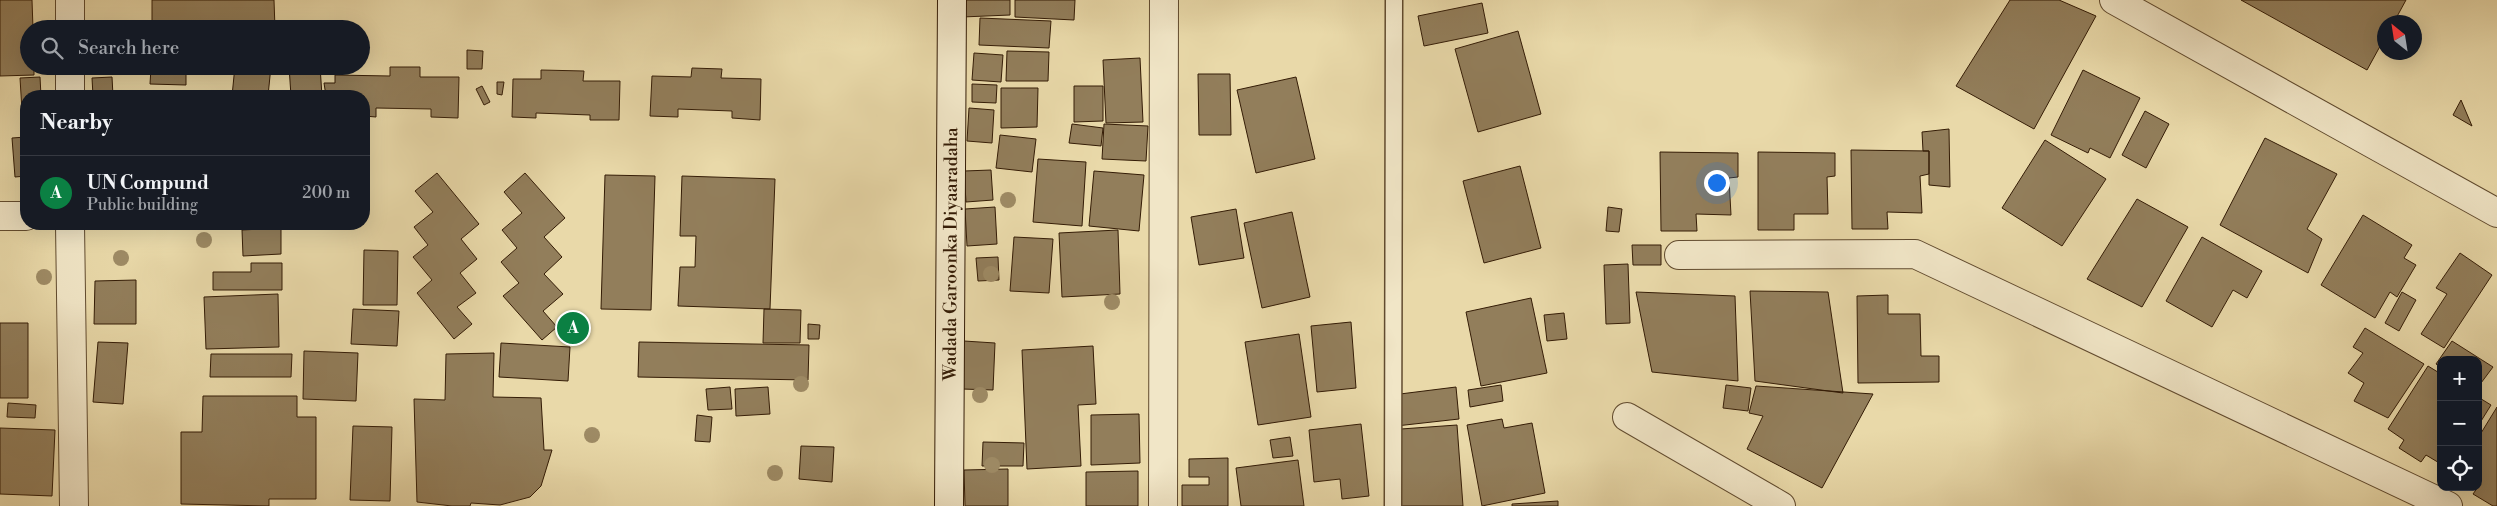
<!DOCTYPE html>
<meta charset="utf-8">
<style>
body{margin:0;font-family:"Libre Bodoni",serif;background:#20242c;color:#f1f3f6}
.controls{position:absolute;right:15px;bottom:15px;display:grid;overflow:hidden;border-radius:10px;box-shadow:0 5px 20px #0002}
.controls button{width:45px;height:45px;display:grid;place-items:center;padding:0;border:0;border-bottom:1px solid #363941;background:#171b24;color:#f1f3f6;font:25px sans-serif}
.compass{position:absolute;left:2377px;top:15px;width:45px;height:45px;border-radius:50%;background:#171b24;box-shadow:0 5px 20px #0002;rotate:330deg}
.you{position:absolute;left:1716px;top:182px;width:18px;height:18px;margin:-12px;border:4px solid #fff;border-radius:50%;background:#1a73e8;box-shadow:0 0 0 8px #1a73e833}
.badge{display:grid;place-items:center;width:32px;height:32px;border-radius:50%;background:#0b8043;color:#fff;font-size:16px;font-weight:700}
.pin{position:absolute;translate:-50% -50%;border:2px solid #fff;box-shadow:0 1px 5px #0006}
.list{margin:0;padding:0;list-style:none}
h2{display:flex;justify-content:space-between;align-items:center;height:65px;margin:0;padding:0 20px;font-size:21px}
h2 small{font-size:16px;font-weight:400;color:#9ea1a6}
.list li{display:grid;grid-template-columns:32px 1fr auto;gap:15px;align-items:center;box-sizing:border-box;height:75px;padding:0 20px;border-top:1px solid #363941}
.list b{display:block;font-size:19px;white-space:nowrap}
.list p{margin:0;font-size:16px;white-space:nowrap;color:#9ea1a6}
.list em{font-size:16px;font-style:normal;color:#9ea1a6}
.icon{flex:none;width:28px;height:28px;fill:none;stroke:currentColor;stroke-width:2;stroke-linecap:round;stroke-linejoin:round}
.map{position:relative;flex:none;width:2497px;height:506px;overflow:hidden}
.search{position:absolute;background:#171b24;box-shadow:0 5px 20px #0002;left:20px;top:20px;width:350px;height:55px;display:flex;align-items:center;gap:12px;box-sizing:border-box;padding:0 18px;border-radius:28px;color:#9ea1a6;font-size:19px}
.panel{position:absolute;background:#171b24;box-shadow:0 5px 20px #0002;left:20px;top:90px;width:350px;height:140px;border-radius:20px}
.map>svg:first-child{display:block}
</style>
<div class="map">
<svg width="2497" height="506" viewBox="0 0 2497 506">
<rect width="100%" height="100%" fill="#e9d9a9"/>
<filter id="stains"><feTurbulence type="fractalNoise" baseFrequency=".004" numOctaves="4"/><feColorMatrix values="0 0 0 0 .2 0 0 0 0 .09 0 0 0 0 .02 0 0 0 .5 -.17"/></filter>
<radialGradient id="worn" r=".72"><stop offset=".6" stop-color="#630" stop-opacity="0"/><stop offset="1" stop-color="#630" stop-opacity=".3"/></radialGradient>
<!-- building -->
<path fill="#927e5b" stroke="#341c06" d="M 0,0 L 32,0 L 33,29 L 29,29 L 29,66 L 34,66 L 34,75 L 0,76 Z
M 152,0 L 274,0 L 275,29 L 152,29 Z
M 962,0 L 1010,0 L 1010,15 L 962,17 Z
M 1015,0 L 1075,0 L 1074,20 L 1015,17 Z
M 2010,0 L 2059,0 L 2096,16 L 2034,129 L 1956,86 Z
M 2241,0 L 2406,0 L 2394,22 L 2384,22 L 2384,39 L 2367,70 Z
M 1482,3 L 1488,33 L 1424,46 L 1418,16 Z
M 980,18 L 1051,21 L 1049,48 L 979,45 Z
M 1518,31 L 1541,114 L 1478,132 L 1455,49 Z
M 467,50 L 483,51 L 482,69 L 467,69 Z
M 1007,51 L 1049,52 L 1048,81 L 1006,81 Z
M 974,53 L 1003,55 L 1001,82 L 972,80 Z
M 1140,58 L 1143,122 L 1106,123 L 1103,60 Z
M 235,66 L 271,66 L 268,96 L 232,96 Z
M 289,66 L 320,66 L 322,96 L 291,96 Z
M 390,67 L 420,67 L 420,77 L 459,77 L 458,118 L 431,117 L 431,109 L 376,108 L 376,117 L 364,116 L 364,96 L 326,96 L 324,83 L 335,83 L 335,75 L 390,76 Z
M 151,68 L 186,69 L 186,85 L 150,84 Z
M 692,68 L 722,69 L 721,78 L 761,79 L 760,120 L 732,118 L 732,111 L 678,109 L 678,117 L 650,116 L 652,76 L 691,77 Z
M 541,70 L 584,71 L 583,81 L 620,81 L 619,120 L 590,120 L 590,115 L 536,113 L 536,118 L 512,117 L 513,79 L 541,79 Z
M 2083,70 L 2140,98 L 2110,158 L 2090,148 L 2088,153 L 2051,135 Z
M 1198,74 L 1230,74 L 1231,135 L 1199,135 Z
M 40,77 L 41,96 L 26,96 L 26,127 L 23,127 L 20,78 Z
M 112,77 L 113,96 L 93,96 L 92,78 Z
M 1296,77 L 1315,159 L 1256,173 L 1237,90 Z
M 497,82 L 504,82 L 502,95 L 497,94 Z
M 972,84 L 997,85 L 996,103 L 972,102 Z
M 482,86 L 490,102 L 484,105 L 476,89 Z
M 1074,86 L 1103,86 L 1103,121 L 1074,122 Z
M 1001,88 L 1038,88 L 1037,127 L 1001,128 Z
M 2461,100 L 2472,126 L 2453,115 Z
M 969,108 L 994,110 L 992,143 L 967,141 Z
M 2145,111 L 2169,124 L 2146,168 L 2122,155 Z
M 1072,124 L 1103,128 L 1101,146 L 1069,143 Z
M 1104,124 L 1148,126 L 1146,161 L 1102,159 Z
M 1949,129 L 1950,187 L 1929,185 L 1929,151 L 1923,151 L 1922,132 Z
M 1000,135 L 1036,139 L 1032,172 L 996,168 Z
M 26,137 L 26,176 L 15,177 L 12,138 Z
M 2265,138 L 2337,174 L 2307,229 L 2322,239 L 2308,273 L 2220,225 Z
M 2045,140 L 2106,179 L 2062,246 L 2002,208 Z
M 1851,150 L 1929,151 L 1929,174 L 1920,176 L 1922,213 L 1887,212 L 1888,229 L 1852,229 Z
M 1660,152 L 1738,153 L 1738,177 L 1729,178 L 1731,215 L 1696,214 L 1697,231 L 1661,231 Z
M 1758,152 L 1835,153 L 1835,176 L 1827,177 L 1828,214 L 1794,214 L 1794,230 L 1758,230 Z
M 1038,159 L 1086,162 L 1082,226 L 1033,222 Z
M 1520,166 L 1541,248 L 1484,263 L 1463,181 Z
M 991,170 L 993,200 L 966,202 L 964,171 Z
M 1094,171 L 1144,175 L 1139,231 L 1089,226 Z
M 437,173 L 479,224 L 461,239 L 477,259 L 460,273 L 476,293 L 457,307 L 472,324 L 454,339 L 417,293 L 432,280 L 413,257 L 428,245 L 414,227 L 433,212 L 415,191 Z
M 525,173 L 565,218 L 544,237 L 562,257 L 544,274 L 563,294 L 543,311 L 557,327 L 542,340 L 503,296 L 519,283 L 501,262 L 517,248 L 502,230 L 522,213 L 504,192 Z
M 605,175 L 655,176 L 651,310 L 601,309 Z
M 682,176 L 775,179 L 770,309 L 678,306 L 680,267 L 695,267 L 696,236 L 680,236 Z
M 2137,199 L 2188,227 L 2142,307 L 2087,279 Z
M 995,207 L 997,244 L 967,246 L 965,209 Z
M 1608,207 L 1622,209 L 1619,232 L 1606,231 Z
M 1236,209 L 1244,258 L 1199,265 L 1191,217 Z
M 1292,212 L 1310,297 L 1262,308 L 1244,223 Z
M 2363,215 L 2412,245 L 2404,258 L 2416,265 L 2397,297 L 2390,292 L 2375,318 L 2321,285 Z
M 281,228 L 281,254 L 243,256 L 242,230 Z
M 1118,230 L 1120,294 L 1062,297 L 1059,233 Z
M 1014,237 L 1053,239 L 1049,293 L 1010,291 Z
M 2202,237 L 2262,271 L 2247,298 L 2233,290 L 2212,327 L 2166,301 Z
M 1632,245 L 1661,245 L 1661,265 L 1633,265 Z
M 364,250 L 398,251 L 397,305 L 363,305 Z
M 2460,253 L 2492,275 L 2444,348 L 2421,334 L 2447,294 L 2436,288 Z
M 998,257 L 999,280 L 978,281 L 976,258 Z
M 251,263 L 282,263 L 282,290 L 213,290 L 213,272 L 251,272 Z
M 1628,264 L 1630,323 L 1606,324 L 1604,265 Z
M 136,280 L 136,324 L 94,324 L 95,281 Z
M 1750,291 L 1828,292 L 1843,393 L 1755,381 Z
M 1636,292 L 1735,296 L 1738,381 L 1652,372 Z
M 2402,292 L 2416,300 L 2399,331 L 2385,323 Z
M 278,294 L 279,347 L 206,349 L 204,297 Z
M 1888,295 L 1888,314 L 1920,314 L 1921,356 L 1939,356 L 1939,382 L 1858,383 L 1857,296 Z
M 1531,298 L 1547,373 L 1481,386 L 1466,312 Z
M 353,309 L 399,311 L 397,346 L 351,344 Z
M 764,309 L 801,310 L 800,343 L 763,343 Z
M 1564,313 L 1567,339 L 1547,341 L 1544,315 Z
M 1351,322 L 1356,388 L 1317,392 L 1311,326 Z
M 0,323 L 28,323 L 28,398 L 0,398 Z
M 808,324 L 820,325 L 819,339 L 808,339 Z
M 2365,328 L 2424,364 L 2388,418 L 2354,401 L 2364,383 L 2348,373 L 2363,353 L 2353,347 Z
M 1299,334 L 1311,417 L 1258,425 L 1245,342 Z
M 964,341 L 995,343 L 993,390 L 962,389 Z
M 2452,341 L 2493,367 L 2478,387 L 2478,360 L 2441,360 L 2441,367 L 2436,364 Z
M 98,342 L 128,343 L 123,404 L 93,402 Z
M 639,342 L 809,345 L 808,380 L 638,377 Z
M 501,343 L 570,347 L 568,381 L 499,377 Z
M 1093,346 L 1096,404 L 1078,405 L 1081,466 L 1027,469 L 1022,350 Z
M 304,351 L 358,353 L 356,401 L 303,399 Z
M 494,353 L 493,397 L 541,398 L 544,450 L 552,450 L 541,486 L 530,497 L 500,505 L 471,503 L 470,506 L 452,506 L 417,502 L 414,399 L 445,400 L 446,354 Z
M 211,354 L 292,354 L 291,377 L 210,377 Z
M 2428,366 L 2441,374 L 2441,464 L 2426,455 L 2421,462 L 2399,448 L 2404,440 L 2388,429 Z
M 1501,385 L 1503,401 L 1470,407 L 1468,390 Z
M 1726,385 L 1751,388 L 1748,411 L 1723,408 Z
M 1756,386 L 1873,394 L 1822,488 L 1747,449 L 1763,416 L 1749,413 Z
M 730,387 L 732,409 L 708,410 L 706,389 Z
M 768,387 L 770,414 L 736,416 L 735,389 Z
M 1456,387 L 1459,419 L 1396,426 L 1392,395 Z
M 203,396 L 297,396 L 297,417 L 316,417 L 316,499 L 269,499 L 269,506 L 181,504 L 181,432 L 202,432 Z
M 2478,397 L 2491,405 L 2478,426 Z
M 8,403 L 36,405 L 35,418 L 7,417 Z
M 2497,407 L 2497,506 L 2493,506 L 2473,494 L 2478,487 L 2478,438 Z
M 1139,414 L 1140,463 L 1091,465 L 1091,415 Z
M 697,415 L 712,417 L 710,442 L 695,441 Z
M 1502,419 L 1504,428 L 1532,423 L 1545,493 L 1482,506 L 1467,425 Z
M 1361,424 L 1369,496 L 1342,499 L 1340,479 L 1314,482 L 1309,430 Z
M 1457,425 L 1463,506 L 1392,506 L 1387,430 Z
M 353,426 L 392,427 L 390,501 L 350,500 Z
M 0,428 L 55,430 L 52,496 L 0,494 Z
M 1290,437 L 1293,456 L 1273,458 L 1270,440 Z
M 983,442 L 1024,443 L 1023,466 L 982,466 Z
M 801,446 L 834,447 L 832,482 L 799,479 Z
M 1228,458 L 1228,506 L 1182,506 L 1182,485 L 1209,485 L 1209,477 L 1189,477 L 1189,459 Z
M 1298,460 L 1304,506 L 1241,506 L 1236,468 Z
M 1008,469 L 1008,506 L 965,506 L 964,470 Z
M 1138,471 L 1138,506 L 1086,506 L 1086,472 Z
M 1558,501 L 1558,506 L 1512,506 L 1512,504 Z"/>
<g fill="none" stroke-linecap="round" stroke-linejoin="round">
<defs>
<path id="lane" d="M 1393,506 L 1394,0"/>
<path id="street" d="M 70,0 L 70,29
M 2114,0 L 2497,213
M 70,66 L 70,96
M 0,216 L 26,216
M 70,224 L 74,506
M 1679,255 L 1915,254 L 2448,506
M 1627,417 L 1781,506
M 1163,506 L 1164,0"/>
<g id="secondary">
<path id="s1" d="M 949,506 L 952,0"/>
</g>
</defs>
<!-- lane casing -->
<use href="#lane" stroke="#614b2f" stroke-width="19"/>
<!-- street casing -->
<use href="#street" stroke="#614b2f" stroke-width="30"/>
<!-- secondary casing -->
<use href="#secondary" stroke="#341c06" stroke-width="30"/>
<!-- lane -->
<use href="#lane" stroke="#f1e6c7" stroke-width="16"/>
<!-- street -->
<use href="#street" stroke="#f1e6c7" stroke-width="28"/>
<!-- secondary -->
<use href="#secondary" stroke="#f1e6c7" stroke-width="28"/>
</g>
<!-- trees -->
<g fill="#9e8b65">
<circle cx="1008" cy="200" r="8"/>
<circle cx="204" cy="240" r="8"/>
<circle cx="121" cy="258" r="8"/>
<circle cx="991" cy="274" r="8"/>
<circle cx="44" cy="277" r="8"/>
<circle cx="1112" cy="302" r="8"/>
<circle cx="801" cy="384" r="8"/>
<circle cx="980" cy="395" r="8"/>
<circle cx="592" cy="435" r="8"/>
<circle cx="992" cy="465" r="8"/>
<circle cx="775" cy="473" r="8"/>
</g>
<g text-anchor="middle" stroke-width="4" stroke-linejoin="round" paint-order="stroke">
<!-- street labels -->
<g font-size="18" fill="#341c06" stroke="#f1e6c7">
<text dy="6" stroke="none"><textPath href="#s1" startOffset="252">Wadada Garoonka Diyaaradaha</textPath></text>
</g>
</g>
<rect width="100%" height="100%" filter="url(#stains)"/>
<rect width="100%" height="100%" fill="url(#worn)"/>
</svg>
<div class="controls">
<button>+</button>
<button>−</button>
<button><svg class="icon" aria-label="locate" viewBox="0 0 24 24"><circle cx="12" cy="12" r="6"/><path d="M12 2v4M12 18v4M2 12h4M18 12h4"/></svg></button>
</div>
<svg class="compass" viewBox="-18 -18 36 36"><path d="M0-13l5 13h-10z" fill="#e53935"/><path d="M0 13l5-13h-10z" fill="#9ea1a6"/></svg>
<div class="you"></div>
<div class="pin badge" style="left:573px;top:328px">A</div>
<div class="search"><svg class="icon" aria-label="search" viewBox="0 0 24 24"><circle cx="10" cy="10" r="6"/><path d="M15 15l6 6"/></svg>Search here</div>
<section class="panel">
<h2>Nearby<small></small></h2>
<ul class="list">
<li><span class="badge">A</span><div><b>UN Compund</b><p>Public building</p></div><em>200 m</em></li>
</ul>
</section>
</div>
